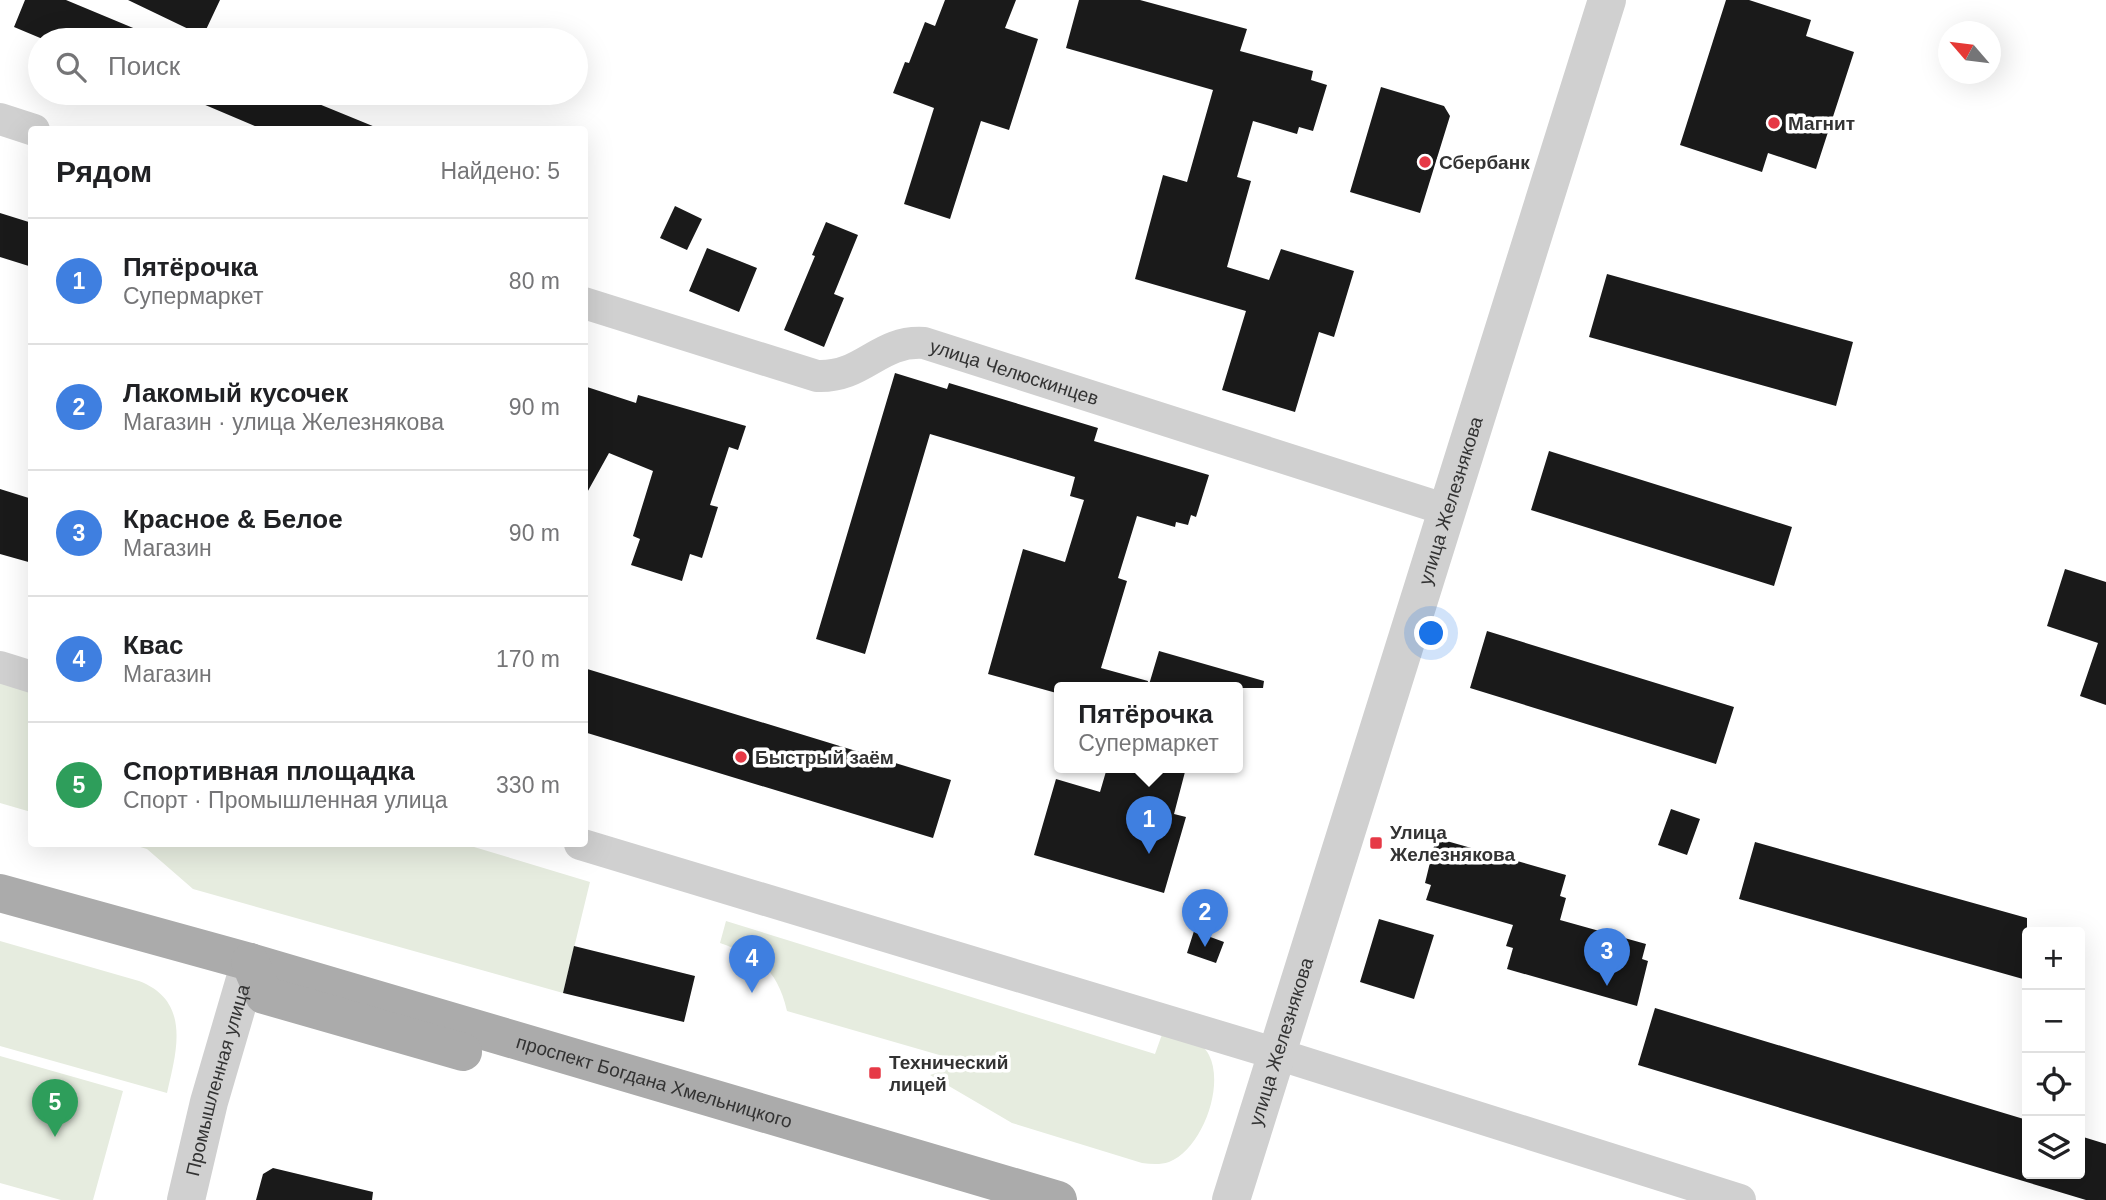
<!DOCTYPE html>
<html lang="ru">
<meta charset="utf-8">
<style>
body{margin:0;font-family:Helvetica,sans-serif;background:#f6f6f6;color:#202124}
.controls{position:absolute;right:21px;bottom:21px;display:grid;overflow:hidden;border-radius:7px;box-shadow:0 7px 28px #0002}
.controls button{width:63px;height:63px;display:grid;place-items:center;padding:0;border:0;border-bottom:2px solid #e0e0e0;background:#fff;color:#202124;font:35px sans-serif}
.compass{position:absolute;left:1938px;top:21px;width:63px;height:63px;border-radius:50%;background:#fff;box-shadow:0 7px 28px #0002;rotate:298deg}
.you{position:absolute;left:1432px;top:634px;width:24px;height:24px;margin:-18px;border:5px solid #fff;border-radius:50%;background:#1a73e8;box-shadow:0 0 0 10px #1a73e833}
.badge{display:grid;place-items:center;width:46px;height:46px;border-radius:50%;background:#0b8043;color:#fff;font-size:23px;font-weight:700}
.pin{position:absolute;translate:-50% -58px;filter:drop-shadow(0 2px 4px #0008)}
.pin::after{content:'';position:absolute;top:37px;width:24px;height:21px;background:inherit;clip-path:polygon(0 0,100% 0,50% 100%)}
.popup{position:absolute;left:1054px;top:682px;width:189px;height:91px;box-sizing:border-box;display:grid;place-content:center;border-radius:7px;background:#fff;filter:drop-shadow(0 2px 5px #0005);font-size:23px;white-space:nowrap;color:#757577}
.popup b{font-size:26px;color:#202124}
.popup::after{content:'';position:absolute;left:50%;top:100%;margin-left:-14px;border:14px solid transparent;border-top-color:#fff}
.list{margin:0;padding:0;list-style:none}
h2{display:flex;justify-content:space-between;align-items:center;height:91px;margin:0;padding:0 28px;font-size:30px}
h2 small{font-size:23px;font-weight:400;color:#757577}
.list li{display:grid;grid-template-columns:46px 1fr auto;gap:21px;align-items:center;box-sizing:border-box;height:126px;padding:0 28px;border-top:2px solid #e0e0e0}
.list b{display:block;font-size:26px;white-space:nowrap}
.list p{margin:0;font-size:23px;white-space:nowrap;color:#757577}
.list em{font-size:23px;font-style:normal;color:#757577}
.icon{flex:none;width:38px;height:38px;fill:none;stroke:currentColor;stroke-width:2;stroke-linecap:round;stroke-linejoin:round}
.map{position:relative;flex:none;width:2106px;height:1200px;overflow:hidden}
.search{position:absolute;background:#fff;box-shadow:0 7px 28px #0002;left:28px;top:28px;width:560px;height:77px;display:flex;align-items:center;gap:18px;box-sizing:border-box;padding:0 24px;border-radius:38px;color:#757577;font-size:26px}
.panel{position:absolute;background:#fff;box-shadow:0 7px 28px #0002;left:28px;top:126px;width:560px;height:721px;border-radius:7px}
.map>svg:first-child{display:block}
</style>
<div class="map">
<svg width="2106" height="1200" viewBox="0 0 2106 1200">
<rect width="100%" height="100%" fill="#fff"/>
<!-- green -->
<path fill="#e6ecdf" d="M 0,674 L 31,684 L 31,812 L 0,803 Z
M 130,844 L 464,844 L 590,882 L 563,993 L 193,889 L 147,849 Z
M 726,921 L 1155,1054 L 1165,1026 C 1180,1033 1201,1039 1209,1055 C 1225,1086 1202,1149 1169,1162 C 1160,1165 1151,1164 1142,1163 L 1012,1123 L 930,1075 L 967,1063 L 787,1011 C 777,969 759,957 720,943 Z
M 0,941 L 139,981 C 191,1001 177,1050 167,1093 L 0,1046 Z
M 0,1056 L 123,1091 L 93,1200 L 61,1200 L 0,1183 Z"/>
<!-- building -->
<path fill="#1a1a1a" d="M 25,0 L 66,0 L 162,40 L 45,40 L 14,27 Z
M 128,0 L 220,0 L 203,36 Z
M 945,0 L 1016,0 L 1005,28 L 1038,39 L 1009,130 L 981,121 L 950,219 L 904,204 L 934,108 L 893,93 L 905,62 L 909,63 L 925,22 L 935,26 Z
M 1079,0 L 1140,0 L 1247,29 L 1240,51 L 1313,71 L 1311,80 L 1327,85 L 1313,131 L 1299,127 L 1297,134 L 1253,121 L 1237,177 L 1251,181 L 1227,267 L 1269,280 L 1281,249 L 1354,271 L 1334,337 L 1319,332 L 1295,412 L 1222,390 L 1246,311 L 1135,279 L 1163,175 L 1187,182 L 1213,90 L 1066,48 Z
M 1726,0 L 1749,0 L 1811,20 L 1806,36 L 1854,52 L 1816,169 L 1768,153 L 1762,172 L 1680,145 Z
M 1381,87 L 1444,106 L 1450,116 L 1420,213 L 1350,192 Z
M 177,93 L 292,93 L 380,129 L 264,130 Z
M 675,206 L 702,219 L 687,250 L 660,238 Z
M 0,213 L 32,223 L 32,267 L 0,257 Z
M 826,222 L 858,235 L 834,294 L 844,298 L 824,347 L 784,330 L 815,256 L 812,255 Z
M 707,248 L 757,268 L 739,312 L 689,291 Z
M 1607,274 L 1853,342 L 1836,406 L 1589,337 Z
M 895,373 L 947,389 L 949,383 L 1098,428 L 1094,441 L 1209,475 L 1196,517 L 1191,515 L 1188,525 L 1176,522 L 1175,527 L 1137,516 L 1118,578 L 1127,581 L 1101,668 L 1148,681 L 1147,688 L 1060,688 L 1060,694 L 988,674 L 1023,549 L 1065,562 L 1084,500 L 1070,496 L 1075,477 L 930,434 L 865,654 L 816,639 Z
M 584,386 L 636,403 L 638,395 L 746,426 L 738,450 L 729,447 L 710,505 L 718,507 L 702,558 L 690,554 L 682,581 L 631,565 L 640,539 L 633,536 L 653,471 L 609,453 L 584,498 Z
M 1549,451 L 1792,527 L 1774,586 L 1531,510 Z
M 0,489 L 32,499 L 32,563 L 0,554 Z
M 2065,569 L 2106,582 L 2106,705 L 2080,696 L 2098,643 L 2047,626 Z
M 1487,631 L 1734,707 L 1716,764 L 1470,688 Z
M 1159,651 L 1264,681 L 1263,688 L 1148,688 Z
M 584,668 L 951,780 L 933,838 L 584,732 Z
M 1107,768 L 1186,768 L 1174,814 L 1186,817 L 1164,893 L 1034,855 L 1056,779 L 1100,792 Z
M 1671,809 L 1700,819 L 1687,855 L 1658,845 Z
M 1436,838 L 1566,875 L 1560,896 L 1566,898 L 1560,920 L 1646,944 L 1642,959 L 1648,961 L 1637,1006 L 1507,969 L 1513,948 L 1506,946 L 1513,925 L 1426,900 L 1431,885 L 1425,883 Z
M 1755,842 L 2027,918 L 2027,964 L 2023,979 L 1739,899 Z
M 1379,919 L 1434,935 L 1414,999 L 1360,982 Z
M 1194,931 L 1224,942 L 1216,963 L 1187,953 Z
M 574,946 L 695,976 L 684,1022 L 563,993 Z
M 1655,1008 L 2027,1120 L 2027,1174 L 2080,1174 L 2080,1136 L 2106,1144 L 2106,1200 L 2086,1200 L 1638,1065 Z
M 273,1168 L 373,1192 L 372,1200 L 256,1200 L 263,1174 Z"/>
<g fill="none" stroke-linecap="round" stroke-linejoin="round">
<!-- minor -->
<g stroke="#d0d0d0" stroke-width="32">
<path d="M 0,119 L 34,130"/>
<path id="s1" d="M 584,303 L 817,376 C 864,378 878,340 924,343 L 1447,510"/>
<path d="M 0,667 L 32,677"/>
<path d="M 580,844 L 1277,1054 L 1740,1200"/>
</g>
<!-- tertiary -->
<g stroke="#d0d0d0" stroke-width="38">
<path id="s2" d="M 186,1200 L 209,1102 L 250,962"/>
<path id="s3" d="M 1231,1200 L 1607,0"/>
</g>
<!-- primary -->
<g stroke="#ababab" stroke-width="38">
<path id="s4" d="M 0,893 L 250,962 L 1058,1200"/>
<path d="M 250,962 L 264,995 L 463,1052"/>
</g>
</g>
<!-- markers -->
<g fill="#e63946" stroke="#fff" stroke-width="2.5">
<circle cx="1774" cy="123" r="7"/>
<circle cx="1425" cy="162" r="7"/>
<circle cx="741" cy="757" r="7"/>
<rect x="1369" y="836" width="14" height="14" rx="3.5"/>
<rect x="868" y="1066" width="14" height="14" rx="3.5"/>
</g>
<g text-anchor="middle" stroke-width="7" stroke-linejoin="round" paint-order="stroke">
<!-- poi labels -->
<g font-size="19" font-weight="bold" fill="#333" stroke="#fff" text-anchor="start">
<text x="1788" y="130">Магнит</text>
<text x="1439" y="169">Сбербанк</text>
<text x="755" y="764">Быстрый заём</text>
<text x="1390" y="839">Улица<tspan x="1390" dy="22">Железнякова</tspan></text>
<text x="889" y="1069">Технический<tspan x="889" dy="22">лицей</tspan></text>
</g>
<!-- street labels -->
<g font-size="19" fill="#333" stroke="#fff">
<text dy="7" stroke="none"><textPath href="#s1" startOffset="453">улица Челюскинцев</textPath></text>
<text dy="7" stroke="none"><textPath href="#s3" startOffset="733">улица Железнякова</textPath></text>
<text dy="7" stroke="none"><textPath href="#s3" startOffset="166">улица Железнякова</textPath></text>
<text dy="7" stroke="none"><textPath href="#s2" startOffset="124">Промышленная улица</textPath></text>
<text dy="7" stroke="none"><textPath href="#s4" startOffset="681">проспект Богдана Хмельницкого</textPath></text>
</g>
</g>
</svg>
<div class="controls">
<button>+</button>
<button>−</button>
<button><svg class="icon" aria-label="locate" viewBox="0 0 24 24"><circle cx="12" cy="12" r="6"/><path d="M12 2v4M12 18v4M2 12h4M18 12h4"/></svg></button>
<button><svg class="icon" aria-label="layers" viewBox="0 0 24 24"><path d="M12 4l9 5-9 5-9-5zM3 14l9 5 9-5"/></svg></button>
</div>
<svg class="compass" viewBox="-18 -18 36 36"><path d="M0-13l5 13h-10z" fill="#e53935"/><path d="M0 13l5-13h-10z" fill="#757577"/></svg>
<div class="you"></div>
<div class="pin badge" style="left:1149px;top:854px;background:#3f7fe0">1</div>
<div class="popup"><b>Пятёрочка</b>Супермаркет</div>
<div class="pin badge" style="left:1205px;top:947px;background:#3f7fe0">2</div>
<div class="pin badge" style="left:1607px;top:986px;background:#3f7fe0">3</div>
<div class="pin badge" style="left:752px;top:993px;background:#3f7fe0">4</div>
<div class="pin badge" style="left:55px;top:1137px;background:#2e9e5b">5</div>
<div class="search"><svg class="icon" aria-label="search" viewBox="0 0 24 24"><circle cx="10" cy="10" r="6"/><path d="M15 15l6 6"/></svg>Поиск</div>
<section class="panel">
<h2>Рядом<small>Найдено: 5</small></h2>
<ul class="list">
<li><span class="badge" style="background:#3f7fe0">1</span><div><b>Пятёрочка</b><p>Супермаркет</p></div><em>80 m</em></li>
<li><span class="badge" style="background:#3f7fe0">2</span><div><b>Лакомый кусочек</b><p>Магазин · улица Железнякова</p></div><em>90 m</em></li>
<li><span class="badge" style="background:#3f7fe0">3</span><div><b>Красное &amp; Белое</b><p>Магазин</p></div><em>90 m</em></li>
<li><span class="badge" style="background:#3f7fe0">4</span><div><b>Квас</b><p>Магазин</p></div><em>170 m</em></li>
<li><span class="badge" style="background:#2e9e5b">5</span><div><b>Спортивная площадка</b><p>Спорт · Промышленная улица</p></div><em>330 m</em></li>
</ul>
</section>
</div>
